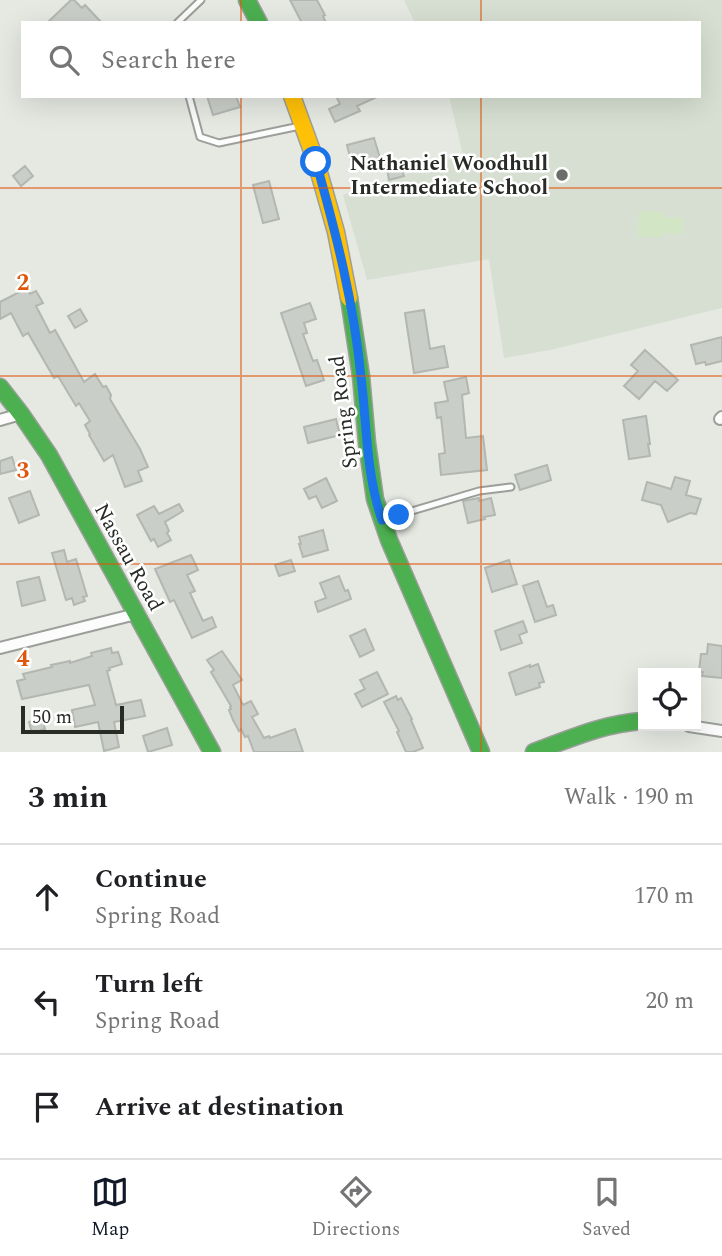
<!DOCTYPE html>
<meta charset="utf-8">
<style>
body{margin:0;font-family:Spectral,serif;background:#f6f6f6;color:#202124}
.controls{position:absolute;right:21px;bottom:21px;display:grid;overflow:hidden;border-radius:0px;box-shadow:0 7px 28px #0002}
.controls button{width:63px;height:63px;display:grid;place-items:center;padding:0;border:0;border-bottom:2px solid #e0e0e0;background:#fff;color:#202124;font:35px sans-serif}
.scale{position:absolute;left:21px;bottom:18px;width:103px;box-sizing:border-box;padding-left:7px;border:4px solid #282b26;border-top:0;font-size:19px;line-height:24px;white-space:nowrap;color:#282b26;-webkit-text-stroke:5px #fff;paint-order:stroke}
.stop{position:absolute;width:21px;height:21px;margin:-16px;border:5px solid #1a73e8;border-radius:50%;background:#fff}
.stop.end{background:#1a73e8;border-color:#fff;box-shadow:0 2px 7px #0008}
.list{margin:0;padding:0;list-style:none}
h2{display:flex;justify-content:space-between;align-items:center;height:91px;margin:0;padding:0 28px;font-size:30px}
h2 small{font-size:23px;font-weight:400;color:#757577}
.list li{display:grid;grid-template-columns:46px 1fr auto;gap:21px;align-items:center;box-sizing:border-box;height:105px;padding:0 28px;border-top:2px solid #e0e0e0}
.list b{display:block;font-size:26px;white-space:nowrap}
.list p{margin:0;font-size:23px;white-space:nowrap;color:#757577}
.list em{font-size:23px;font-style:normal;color:#757577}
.icon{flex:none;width:38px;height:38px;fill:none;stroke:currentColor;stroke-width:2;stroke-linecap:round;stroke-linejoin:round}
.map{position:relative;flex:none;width:722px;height:752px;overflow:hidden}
.search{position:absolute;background:#fff;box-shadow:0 7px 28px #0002;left:21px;right:21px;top:21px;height:77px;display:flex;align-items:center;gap:18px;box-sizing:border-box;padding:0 24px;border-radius:0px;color:#757577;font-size:26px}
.sheet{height:406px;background:#fff}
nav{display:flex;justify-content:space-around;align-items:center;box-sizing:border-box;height:98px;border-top:2px solid #e0e0e0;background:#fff;font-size:19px;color:#757577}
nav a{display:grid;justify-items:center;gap:4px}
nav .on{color:#111827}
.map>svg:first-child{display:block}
</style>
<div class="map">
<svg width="722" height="752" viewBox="0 0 722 752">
<rect width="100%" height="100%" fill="#e5e9e2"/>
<!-- built -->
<path fill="#d7dfd2" d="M 404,0 L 722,0 L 722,308 L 550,350 L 504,358 L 489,259 L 367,280 L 343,195 L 463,155 L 449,96 L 699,96 L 699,23 L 415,23 Z"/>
<!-- green -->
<path fill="#d2e6c6" d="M 639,211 L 663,212 L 663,217 L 683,218 L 683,234 L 662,233 L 662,237 L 638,237 Z"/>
<!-- building -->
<path fill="#cacec8" stroke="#b3b6b1" stroke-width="2" d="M 71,0 L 74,0 L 82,8 L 85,5 L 102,23 L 47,23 Z
M 290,0 L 317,0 L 325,15 L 323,16 L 326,23 L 302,23 Z
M 207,96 L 236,96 L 240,107 L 213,115 Z
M 336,96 L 379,96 L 357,106 L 360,111 L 335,122 L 329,109 L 340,104 Z
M 374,138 L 380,158 L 352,165 L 347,145 Z
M 399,161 L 404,176 L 389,180 L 386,164 Z
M 25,166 L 33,176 L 21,186 L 13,176 Z
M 269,181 L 279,219 L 263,223 L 253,185 Z
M 27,288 L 30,294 L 36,291 L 43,303 L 36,306 L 50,333 L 55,330 L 84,382 L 95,374 L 103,387 L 106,386 L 111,395 L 110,399 L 140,449 L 148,467 L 138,471 L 142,481 L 125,487 L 113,455 L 104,461 L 89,435 L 90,434 L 85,425 L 90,421 L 79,403 L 76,406 L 58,376 L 54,378 L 28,333 L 23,336 L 11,313 L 0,319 L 0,302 Z
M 310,303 L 316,319 L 304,323 L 307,333 L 303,334 L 313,361 L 317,360 L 324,380 L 306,386 L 281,313 Z
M 80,309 L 87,321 L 75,328 L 68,316 Z
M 424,310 L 430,349 L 444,346 L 448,367 L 414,373 L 405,313 Z
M 722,337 L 722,361 L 706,365 L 705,362 L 696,364 L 691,345 Z
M 645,350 L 678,380 L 667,391 L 655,381 L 639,399 L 624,386 L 638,371 L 631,365 Z
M 466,377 L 469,393 L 462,395 L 466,438 L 483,436 L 487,470 L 441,475 L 439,454 L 445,453 L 441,417 L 437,418 L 435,403 L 448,401 L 444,382 Z
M 646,416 L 650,444 L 648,444 L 650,456 L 629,459 L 623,420 Z
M 336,419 L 340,435 L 308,443 L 304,427 Z
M 12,457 L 16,470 L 0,474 L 0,461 Z
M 547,465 L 551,480 L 520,490 L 515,475 Z
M 675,477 L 690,481 L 686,495 L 701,499 L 696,514 L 690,513 L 668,522 L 661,505 L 642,500 L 647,482 L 671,489 Z
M 326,478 L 337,501 L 322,508 L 316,496 L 309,499 L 304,489 Z
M 30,491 L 39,515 L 19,523 L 9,498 Z
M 479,498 L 479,501 L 491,498 L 495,515 L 484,517 L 485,519 L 468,523 L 463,501 Z
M 179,504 L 183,511 L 165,522 L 169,531 L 167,533 L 171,540 L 158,547 L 154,539 L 151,541 L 137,515 L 154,506 L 159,514 Z
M 323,530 L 328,550 L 303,557 L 299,544 L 301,544 L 299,537 Z
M 64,550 L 67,562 L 76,559 L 87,596 L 83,597 L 85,601 L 74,605 L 72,598 L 66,600 L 52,553 Z
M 191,555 L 198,570 L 187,575 L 195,591 L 190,593 L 203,621 L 212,617 L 216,627 L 192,638 L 174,600 L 170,602 L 155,569 Z
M 291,560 L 295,571 L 279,576 L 275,565 Z
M 509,560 L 517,584 L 492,592 L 485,568 Z
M 339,576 L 345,591 L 348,590 L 351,599 L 318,612 L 315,602 L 326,598 L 320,583 Z
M 39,577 L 45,600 L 22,606 L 17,582 Z
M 538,581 L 547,607 L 553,605 L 556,615 L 535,622 L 523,586 Z
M 523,621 L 527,632 L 519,635 L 522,643 L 501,650 L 495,631 Z
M 365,629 L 374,650 L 360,657 L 350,636 Z
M 708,644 L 722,646 L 722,678 L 702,676 L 703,672 L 699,672 L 701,654 L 707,654 Z
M 111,648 L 112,653 L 118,652 L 122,664 L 109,668 L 110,670 L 107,671 L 116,705 L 141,700 L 145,716 L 114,722 L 119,747 L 104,751 L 98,722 L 75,727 L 72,710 L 95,705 L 89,685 L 22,699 L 17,681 L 25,679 L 23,674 L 52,667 L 51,665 L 70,661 L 70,663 L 92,656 L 91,653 Z
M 222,651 L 242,680 L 233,685 L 243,705 L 251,701 L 258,714 L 252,717 L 264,738 L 269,736 L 270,738 L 295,729 L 303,752 L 254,752 L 248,736 L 245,737 L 241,729 L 239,731 L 233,720 L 229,710 L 231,709 L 230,707 L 231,706 L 211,672 L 214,670 L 207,660 Z
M 538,664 L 544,682 L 539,683 L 540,687 L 516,695 L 509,673 L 530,665 L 530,667 Z
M 377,672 L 388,694 L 362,707 L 355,694 L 365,689 L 360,680 Z
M 396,696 L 398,700 L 401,698 L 412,719 L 411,720 L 423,748 L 413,752 L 406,752 L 397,732 L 399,731 L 384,702 Z
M 42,718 L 45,729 L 32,733 L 29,722 Z
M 167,728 L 172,745 L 148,752 L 143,736 Z"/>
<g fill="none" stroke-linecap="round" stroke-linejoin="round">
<defs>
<path id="lane" d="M 177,23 L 201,0
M 189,96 L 200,137 L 219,143 L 300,126
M 385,519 L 479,491 L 511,487"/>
<path id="street" d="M 720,419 L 722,417
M 0,420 L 21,414
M 0,648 L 136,614
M 689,726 L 722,731"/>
<path id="fast" d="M 247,0 L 259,23
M 349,298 L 361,376 L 367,443 L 375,499 L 389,540 L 481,752
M 0,387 L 21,414 L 49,455 L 212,752
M 534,752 C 569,739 605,723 643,721"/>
<path id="slow" d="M 292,96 L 316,162 L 336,232 L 349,298"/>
</defs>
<!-- lane casing -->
<use href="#lane" stroke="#9b9e99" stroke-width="9"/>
<!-- street casing -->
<use href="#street" stroke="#9b9e99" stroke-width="14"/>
<!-- fast casing -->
<use href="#fast" stroke="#9b9e99" stroke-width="19"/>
<!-- slow casing -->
<use href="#slow" stroke="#9b9e99" stroke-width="19"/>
<!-- lane -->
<use href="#lane" stroke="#fbfcfb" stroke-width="5"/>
<!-- street -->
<use href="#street" stroke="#fbfcfb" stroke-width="10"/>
<!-- fast -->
<use href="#fast" stroke="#4caf50" stroke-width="16"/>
<!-- slow -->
<use href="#slow" stroke="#ffc107" stroke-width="16"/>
</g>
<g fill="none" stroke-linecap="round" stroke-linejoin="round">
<!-- route -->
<path stroke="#1a73e8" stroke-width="9" d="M 316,162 C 336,233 354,304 361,377 C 367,425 366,474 382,520 L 399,515"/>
</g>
<!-- grid -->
<path fill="none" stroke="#de570d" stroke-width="2" stroke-opacity="0.55" d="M 241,0 L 241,23M 481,0 L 481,23M 241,96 L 241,752M 481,96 L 481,752M 0,188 L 722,188M 0,376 L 722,376M 0,564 L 722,564"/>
<!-- markers -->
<circle fill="#6a6e68" stroke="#fff" stroke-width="2.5" cx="562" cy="175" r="7"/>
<g text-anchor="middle" stroke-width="5" stroke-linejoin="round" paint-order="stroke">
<!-- poi labels -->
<g font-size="21" font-weight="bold" fill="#282b26" stroke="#fff" text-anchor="end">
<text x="548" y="170">Nathaniel Woodhull<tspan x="548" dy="24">Intermediate School</tspan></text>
</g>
<!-- street labels -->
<g font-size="21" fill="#282b26" stroke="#fff">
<text transform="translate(343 412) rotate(-97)" y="7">Spring Road</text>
<text transform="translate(129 557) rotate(61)" y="7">Nassau Road</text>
</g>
</g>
<g font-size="23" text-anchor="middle" font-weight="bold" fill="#de570d" stroke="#fff" stroke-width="5" stroke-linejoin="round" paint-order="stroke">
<text x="23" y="290">2</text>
<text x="23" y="478">3</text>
<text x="23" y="666">4</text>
</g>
</svg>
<div class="controls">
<button><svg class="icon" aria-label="locate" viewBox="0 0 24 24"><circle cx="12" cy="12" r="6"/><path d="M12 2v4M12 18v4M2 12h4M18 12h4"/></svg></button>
</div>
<div class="scale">50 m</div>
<div class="stop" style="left:316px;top:162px"></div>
<div class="stop end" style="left:399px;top:515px"></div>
<div class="search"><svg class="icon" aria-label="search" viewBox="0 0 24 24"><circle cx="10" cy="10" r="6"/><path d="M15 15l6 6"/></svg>Search here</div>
</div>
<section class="sheet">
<h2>3 min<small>Walk · 190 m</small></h2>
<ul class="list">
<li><svg class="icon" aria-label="ahead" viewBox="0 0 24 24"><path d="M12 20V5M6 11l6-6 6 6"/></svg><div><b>Continue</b><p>Spring Road</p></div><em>170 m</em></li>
<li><svg class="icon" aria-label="left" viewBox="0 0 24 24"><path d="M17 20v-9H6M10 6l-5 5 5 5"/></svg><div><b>Turn left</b><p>Spring Road</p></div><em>20 m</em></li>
<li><svg class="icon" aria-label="arrive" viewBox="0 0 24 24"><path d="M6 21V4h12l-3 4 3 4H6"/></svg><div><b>Arrive at destination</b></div></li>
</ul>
</section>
<nav>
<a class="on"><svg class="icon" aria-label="map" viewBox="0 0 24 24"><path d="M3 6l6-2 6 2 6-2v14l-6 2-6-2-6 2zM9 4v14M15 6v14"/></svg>Map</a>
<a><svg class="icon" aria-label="directions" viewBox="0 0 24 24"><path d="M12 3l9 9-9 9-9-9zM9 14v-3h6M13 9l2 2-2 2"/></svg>Directions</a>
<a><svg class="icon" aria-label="saved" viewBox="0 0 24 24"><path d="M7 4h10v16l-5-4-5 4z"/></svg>Saved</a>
</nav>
